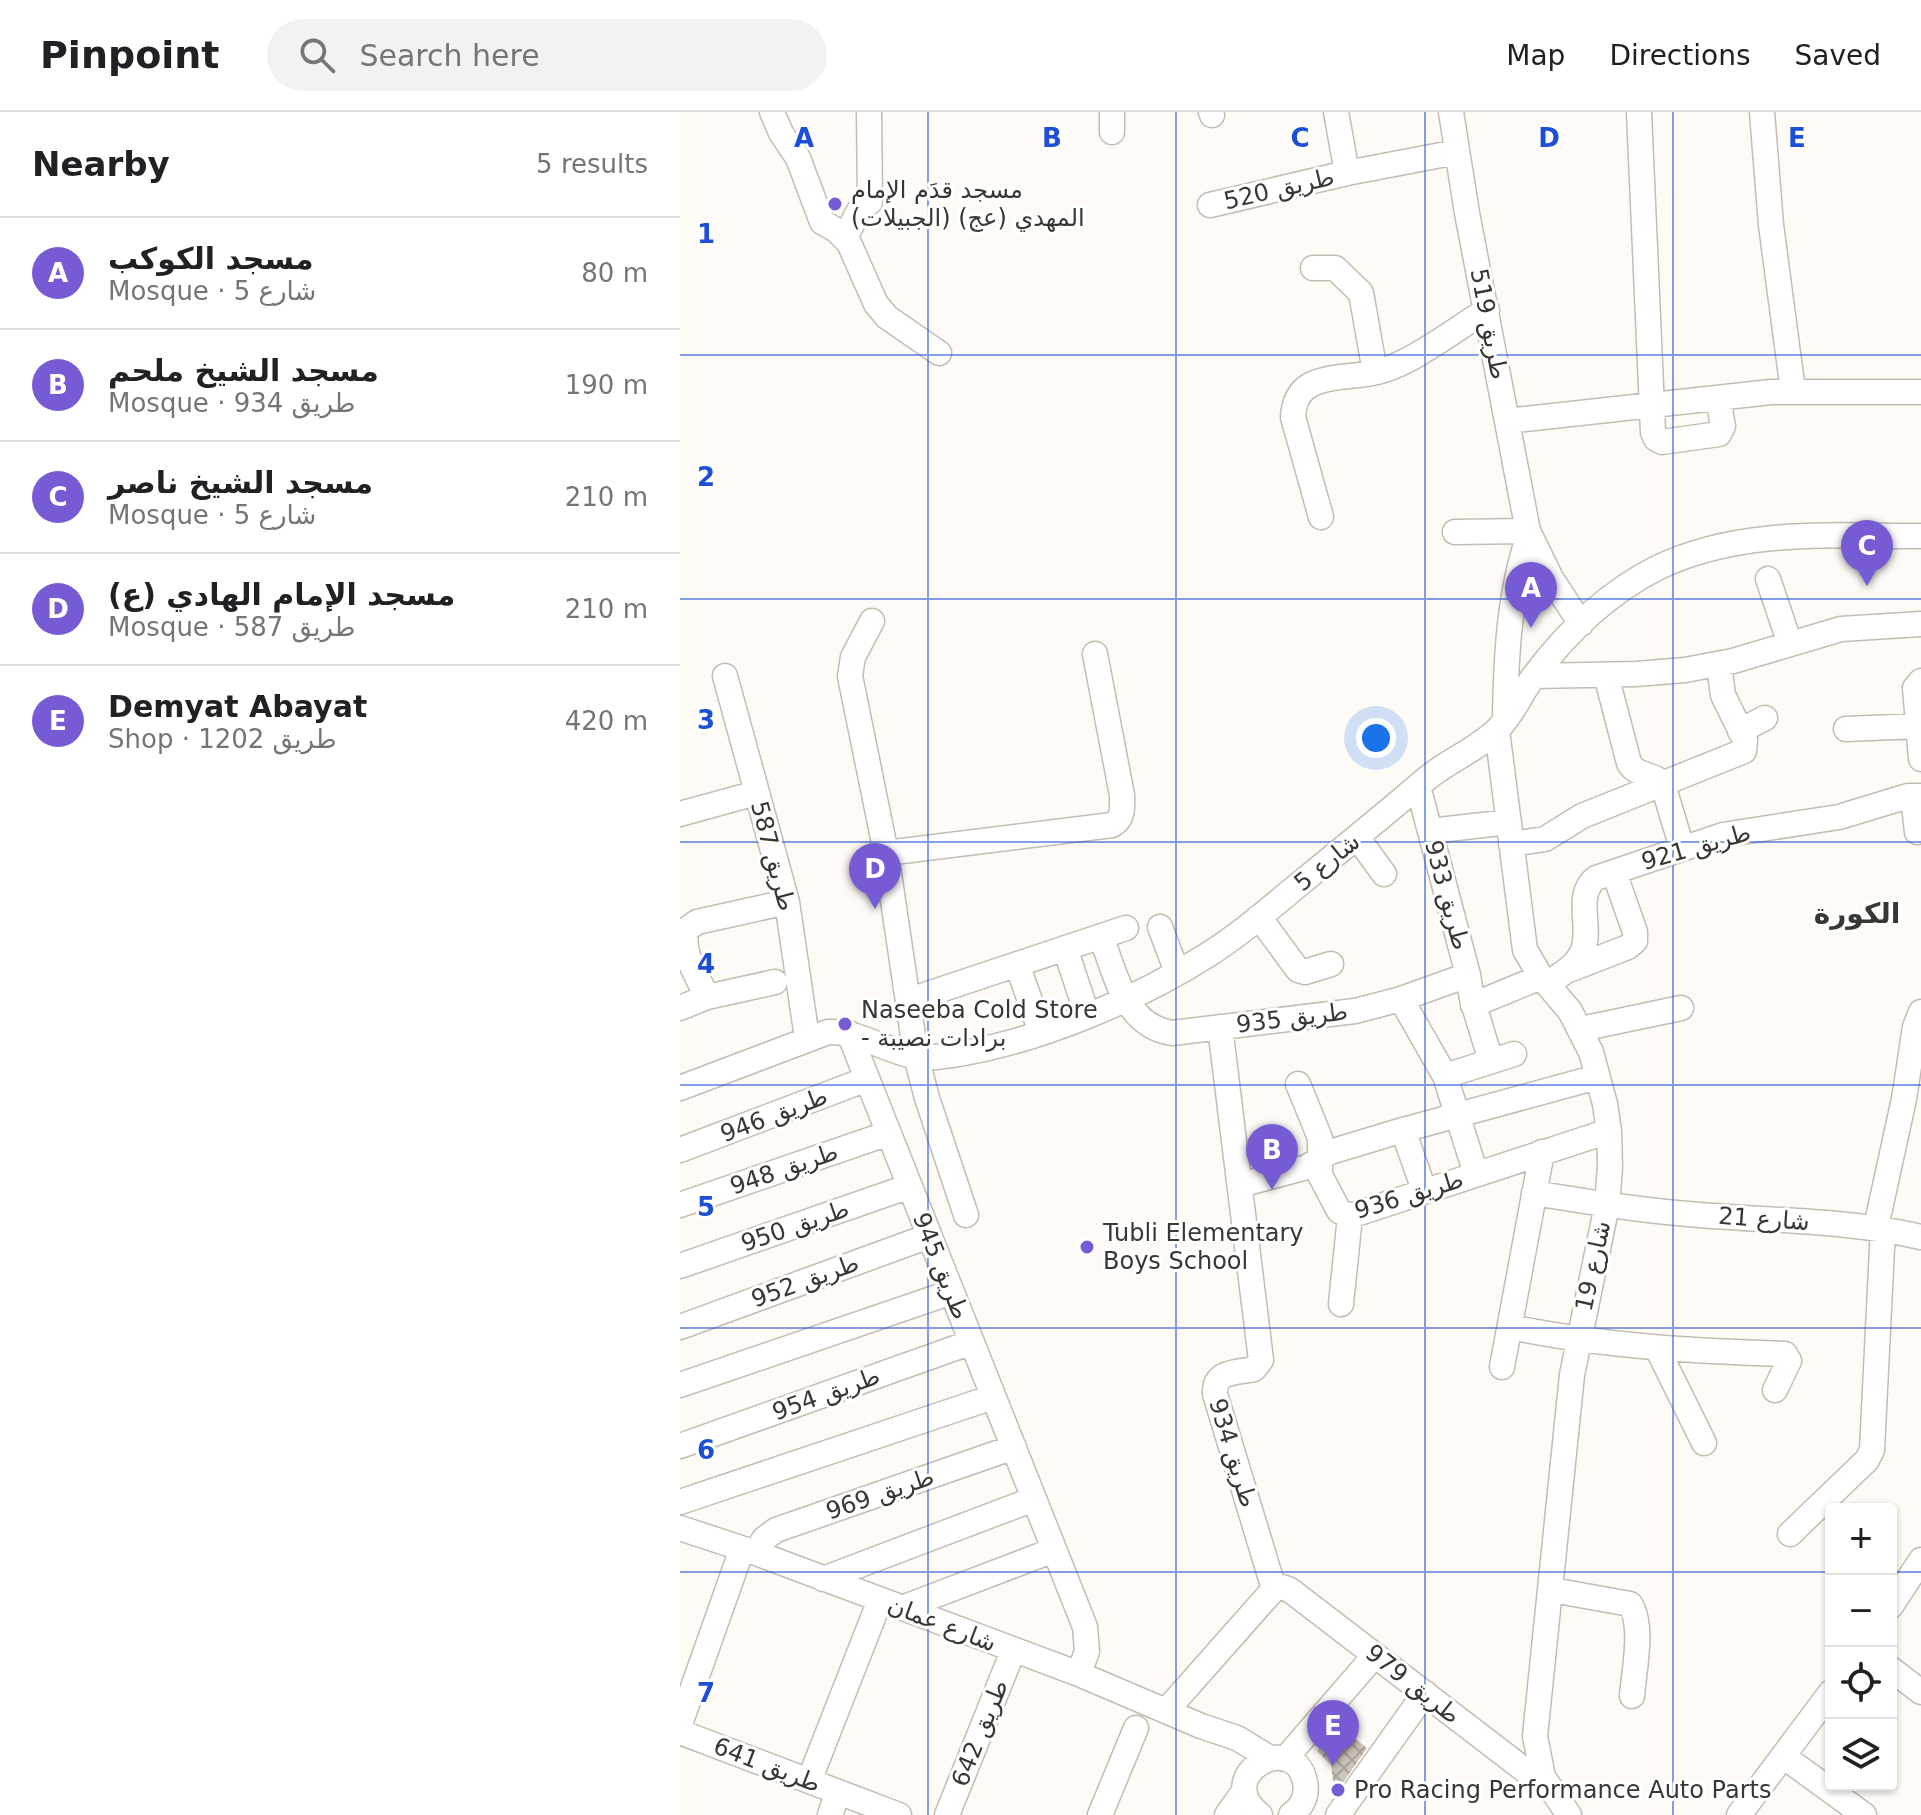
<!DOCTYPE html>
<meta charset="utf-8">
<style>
body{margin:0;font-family:"DejaVu Sans",Vazirmatn,sans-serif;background:#f2f2f2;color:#202124}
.controls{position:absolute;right:24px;bottom:24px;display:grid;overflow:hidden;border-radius:8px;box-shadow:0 2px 6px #0004}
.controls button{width:72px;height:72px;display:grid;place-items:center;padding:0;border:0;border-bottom:2px solid #e0e0e0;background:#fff;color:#202124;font:40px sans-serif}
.you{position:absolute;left:696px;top:626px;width:28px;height:28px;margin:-20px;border:6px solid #fff;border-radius:50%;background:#1a73e8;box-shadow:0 0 0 12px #1a73e833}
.badge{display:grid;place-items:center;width:52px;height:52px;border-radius:50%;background:#775bd5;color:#fff;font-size:26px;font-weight:700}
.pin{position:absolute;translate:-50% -66px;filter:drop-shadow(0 2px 4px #0008)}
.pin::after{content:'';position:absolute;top:42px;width:28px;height:24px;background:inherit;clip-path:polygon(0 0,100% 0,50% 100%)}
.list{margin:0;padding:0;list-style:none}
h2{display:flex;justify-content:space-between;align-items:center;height:104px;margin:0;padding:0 32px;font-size:34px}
h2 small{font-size:26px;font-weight:400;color:#757577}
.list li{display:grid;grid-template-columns:52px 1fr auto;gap:24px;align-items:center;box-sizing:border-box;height:112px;padding:0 32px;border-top:2px solid #e0e0e0}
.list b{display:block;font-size:30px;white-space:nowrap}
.list p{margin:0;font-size:26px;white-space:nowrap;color:#757577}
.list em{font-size:26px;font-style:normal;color:#757577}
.icon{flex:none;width:44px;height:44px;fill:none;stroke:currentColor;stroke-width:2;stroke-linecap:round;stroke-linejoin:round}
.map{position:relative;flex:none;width:1241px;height:1703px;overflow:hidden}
header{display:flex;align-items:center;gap:48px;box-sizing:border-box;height:112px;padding:0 40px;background:#fff;border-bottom:2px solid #e0e0e0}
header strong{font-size:38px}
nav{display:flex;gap:44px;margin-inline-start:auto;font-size:28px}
.search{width:560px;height:72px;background:#f2f2f2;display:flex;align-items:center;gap:20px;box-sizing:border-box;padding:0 28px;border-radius:44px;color:#757577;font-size:30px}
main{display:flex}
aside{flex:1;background:#fff}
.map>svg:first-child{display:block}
</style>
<header>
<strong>Pinpoint</strong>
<div class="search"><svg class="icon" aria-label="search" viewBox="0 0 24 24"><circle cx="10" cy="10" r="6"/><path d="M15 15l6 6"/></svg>Search here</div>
<nav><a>Map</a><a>Directions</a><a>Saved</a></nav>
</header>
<main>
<aside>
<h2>Nearby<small>5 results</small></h2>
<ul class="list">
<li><span class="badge">A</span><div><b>مسجد الكوكب</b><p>Mosque · شارع 5</p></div><em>80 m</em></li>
<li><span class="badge">B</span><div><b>مسجد الشيخ ملحم</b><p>Mosque · طريق 934</p></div><em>190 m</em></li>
<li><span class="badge">C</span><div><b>مسجد الشيخ ناصر</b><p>Mosque · شارع 5</p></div><em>210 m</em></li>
<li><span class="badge">D</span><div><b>مسجد الإمام الهادي (ع)</b><p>Mosque · طريق 587</p></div><em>210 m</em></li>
<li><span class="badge">E</span><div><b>Demyat Abayat</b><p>Shop · طريق 1202</p></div><em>420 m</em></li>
</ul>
</aside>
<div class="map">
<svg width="1241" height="1703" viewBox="0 0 1241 1703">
<defs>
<pattern id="building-cross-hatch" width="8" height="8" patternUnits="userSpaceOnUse" patternTransform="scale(2)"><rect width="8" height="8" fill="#ccc5bb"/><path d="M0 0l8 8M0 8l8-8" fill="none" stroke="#a7a199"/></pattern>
</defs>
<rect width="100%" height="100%" fill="#fefbf7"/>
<!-- building -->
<path fill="url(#building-cross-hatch)" d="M 658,1613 L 687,1636 L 655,1682 L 651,1653 L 637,1639 Z"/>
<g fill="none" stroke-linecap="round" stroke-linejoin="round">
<defs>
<path id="minor" d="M 92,0 L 101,21 L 118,46 L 142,110 L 156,118 L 169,131 L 196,192 L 207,205 L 259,241
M 432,0 L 432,20
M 531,0 L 532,3
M 656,0 L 667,61
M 771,0 L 787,101 L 848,419 L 871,466 L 901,512
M 959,0 L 973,320 L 976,327 L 982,330 L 1039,322 L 1043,314 L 1038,286
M 1082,0 L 1091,113 L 1113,279
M 530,93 L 667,61 L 777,40
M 164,125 C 175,113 174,97 190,90 L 189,0
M 633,156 L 655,156 L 681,181 L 695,260
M 827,309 L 1091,280 L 1241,280
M 641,405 L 613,305 C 614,291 618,280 630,273 C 651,262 681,266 704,258 C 736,248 777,216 807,198
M 775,420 L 848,419
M 1088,467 L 1110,532
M 192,509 L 173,545 L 170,564 L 206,741 L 236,944 L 247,986 L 286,1103
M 926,563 L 949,651 C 958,666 974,660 983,673 L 1002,736
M 45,564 L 107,790 L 127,926
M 854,564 L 956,562 L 1005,558 L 1053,549 L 1161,517 L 1241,512
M 1241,569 L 1235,576 L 1241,647
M 825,606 C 826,545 829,481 849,423
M 1166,617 L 1238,614
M 817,618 L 845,838 L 861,865 L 890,899 L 911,940 L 925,992 L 929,1019 L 930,1055 L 927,1093 L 892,1263 L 855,1624 L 863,1665 L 889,1703
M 1060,619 L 1085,606
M 738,674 L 788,863 L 792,887 L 811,949
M 1233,684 L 1237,720
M 0,702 L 76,681
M 750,719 L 829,710
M 677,725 L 704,762
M 831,732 L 865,727 L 902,704 L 1064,639 L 1065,628 L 1043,583 L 1039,552
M 206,741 L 432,713 C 444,706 442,696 442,683 L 415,542
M 579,805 L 618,858 L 625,860 L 651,852
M 480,815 L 497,860
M 421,824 C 435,861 445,914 492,921 L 675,899 L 721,887 L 788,863
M 385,836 L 407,902
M 337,852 L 361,920
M 889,858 L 948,835 L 955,829 L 955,820 L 934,760
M 867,872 C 880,863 897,854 903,838 C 912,814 894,783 916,766 L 1043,723 L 1159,705 L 1228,684 L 1241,684
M 27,885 C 18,864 0,841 7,817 L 17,810 L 107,790
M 721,887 L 765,964 L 796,1062
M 230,888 L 446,816
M 793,893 L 861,865
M 0,896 L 27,885 L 95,870
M 540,915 L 581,1248 L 574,1257 C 556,1261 534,1258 535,1282 L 594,1477
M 901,917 L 1001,896
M 169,921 L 405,1515 L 407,1539 L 399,1562
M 765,964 L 834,942
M 618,972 L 640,1026 L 640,1063 L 659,1099 L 670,1104 L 929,1019
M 0,976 L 148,920 C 178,919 204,938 233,944 C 250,947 267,944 284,941 C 363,927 458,887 526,844 C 558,824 587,799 617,774 C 660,739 703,704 745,668 C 767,649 797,638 818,617 C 833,602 841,581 854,564 C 887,520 928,481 977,456 C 1059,416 1153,424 1241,424
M 723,1018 L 744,1078
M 0,1038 L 187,967
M 560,1073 L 627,1055 L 650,1040 L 723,1018 L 917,965
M 854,1081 C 909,1090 964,1099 1020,1103 C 1093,1109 1169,1108 1241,1125
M 0,1093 L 209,1021
M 1196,1115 L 1224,987 L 1235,915 L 1241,900
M 0,1154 L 230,1074
M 661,1192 L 670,1104
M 0,1215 L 249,1124
M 830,1215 C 923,1234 1011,1239 1105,1242 L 1109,1249 L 1095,1278
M 977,1236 L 1024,1331
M 822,1255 L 862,1040
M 0,1273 L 272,1180
M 0,1334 L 292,1230
M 0,1390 L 313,1285
M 0,1416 L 76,1441 L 399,1562 L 521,1614 L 557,1626 L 590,1646
M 1110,1422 L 1187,1348 L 1192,1338 L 1203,1116
M 76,1441 L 84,1427 L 96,1418 L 334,1335
M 143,1467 L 354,1387
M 594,1477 L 602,1475 L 610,1478 L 868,1676
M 872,1478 L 950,1492 C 964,1513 954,1558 952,1584
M 1211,1494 L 1241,1448
M 222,1496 L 374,1438
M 1211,1557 L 1241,1580
M 486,1599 L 594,1477
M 0,1612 L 62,1437
M 0,1620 L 219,1703
M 1103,1644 L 1184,1703
M 605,1647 L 695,1543
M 129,1669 L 200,1488
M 150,1703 L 158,1680
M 267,1703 L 333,1539
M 420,1703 L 456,1616
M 547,1703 L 564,1679
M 580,1703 C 530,1664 614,1616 625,1670 C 628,1684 622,1695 611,1703
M 658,1703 L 745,1581
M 1059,1703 L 1151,1580"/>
</defs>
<!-- minor casing -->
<use href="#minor" stroke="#c3bcb2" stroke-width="27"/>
<!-- minor -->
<use href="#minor" stroke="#fff" stroke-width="24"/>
</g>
<!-- grid -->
<path fill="none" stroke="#1d4ed8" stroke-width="2" stroke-opacity="0.55" d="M 248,0 L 248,1703M 496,0 L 496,1703M 745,0 L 745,1703M 993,0 L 993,1703M 0,243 L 1241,243M 0,487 L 1241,487M 0,730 L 1241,730M 0,973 L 1241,973M 0,1216 L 1241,1216M 0,1460 L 1151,1460M 1211,1460 L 1241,1460"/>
<!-- markers -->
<g fill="#775bd5" stroke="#fff" stroke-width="3">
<circle cx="155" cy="92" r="8"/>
<circle cx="165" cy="912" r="8"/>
<circle cx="407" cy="1135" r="8"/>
<circle cx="658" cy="1678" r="8"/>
</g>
<g text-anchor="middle" stroke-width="6" stroke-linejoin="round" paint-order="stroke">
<!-- street labels -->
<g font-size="24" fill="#393733" stroke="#fff">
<text transform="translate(599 77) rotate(-13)" y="8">طريق 520</text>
<text transform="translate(809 212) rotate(79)" y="8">طريق 519</text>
<text transform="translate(1016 735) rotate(-16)" y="8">طريق 921</text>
<text transform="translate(93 744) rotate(75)" y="8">طريق 587</text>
<text transform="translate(647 750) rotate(-39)" y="8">شارع 5</text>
<text transform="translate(767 783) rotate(75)" y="8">طريق 933</text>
<text transform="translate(612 906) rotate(-7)" y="8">طريق 935</text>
<text transform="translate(94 1003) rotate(-21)" y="8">طريق 946</text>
<text transform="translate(104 1057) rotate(-19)" y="8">طريق 948</text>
<text transform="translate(729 1083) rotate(-17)" y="8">طريق 936</text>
<text transform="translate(1084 1107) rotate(4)" y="8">شارع 21</text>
<text transform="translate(115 1114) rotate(-19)" y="8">طريق 950</text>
<text transform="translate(261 1154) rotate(68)" y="8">طريق 945</text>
<text transform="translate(913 1154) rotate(-78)" y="8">شارع 19</text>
<text transform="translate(125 1169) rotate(-20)" y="8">طريق 952</text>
<text transform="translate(146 1282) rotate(-20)" y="8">طريق 954</text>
<text transform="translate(553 1341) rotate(73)" y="8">طريق 934</text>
<text transform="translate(200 1382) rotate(-19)" y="8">طريق 969</text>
<text transform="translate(262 1512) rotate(21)" y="8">شارع عمان</text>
<text transform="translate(733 1572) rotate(38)" y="8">طريق 979</text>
<text transform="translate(300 1621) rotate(-68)" y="8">طريق 642</text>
<text transform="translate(87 1653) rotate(21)" y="8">طريق 641</text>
</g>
<!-- poi labels -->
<g font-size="24" fill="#393733" stroke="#fff" text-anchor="start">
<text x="171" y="86">مسجد قدَم الإمام<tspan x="171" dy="28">المهدي (عج) (الجبيلات)</tspan></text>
<text x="181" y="906">Naseeba Cold Store<tspan x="181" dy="28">- برادات نصيبة</tspan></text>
<text x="423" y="1129">Tubli Elementary<tspan x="423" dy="28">Boys School</tspan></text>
<text x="674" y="1686">Pro Racing Performance Auto Parts</text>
</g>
<!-- quarter labels -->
<g font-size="28" font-weight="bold" fill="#393733" stroke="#fff">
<text x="1177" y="811">الكورة</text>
</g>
</g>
<g font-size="26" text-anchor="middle" font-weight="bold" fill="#1d4ed8" stroke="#fff" stroke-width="6" stroke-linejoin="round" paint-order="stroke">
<text x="124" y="35">A</text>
<text x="372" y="35">B</text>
<text x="620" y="35">C</text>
<text x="869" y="35">D</text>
<text x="1117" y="35">E</text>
<text x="26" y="131">1</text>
<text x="26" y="374">2</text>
<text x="26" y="617">3</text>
<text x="26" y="861">4</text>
<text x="26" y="1104">5</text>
<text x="26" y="1347">6</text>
<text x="26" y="1590">7</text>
</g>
</svg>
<div class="controls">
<button>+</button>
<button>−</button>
<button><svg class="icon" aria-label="locate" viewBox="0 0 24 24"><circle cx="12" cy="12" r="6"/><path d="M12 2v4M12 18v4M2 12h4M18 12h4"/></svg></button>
<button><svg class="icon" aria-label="layers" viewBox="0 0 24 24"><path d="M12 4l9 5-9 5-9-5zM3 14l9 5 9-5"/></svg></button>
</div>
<div class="you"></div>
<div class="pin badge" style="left:851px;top:516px">A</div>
<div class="pin badge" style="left:592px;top:1078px">B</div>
<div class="pin badge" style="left:1187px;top:474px">C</div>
<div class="pin badge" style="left:195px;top:797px">D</div>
<div class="pin badge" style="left:653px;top:1654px">E</div>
</div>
</main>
